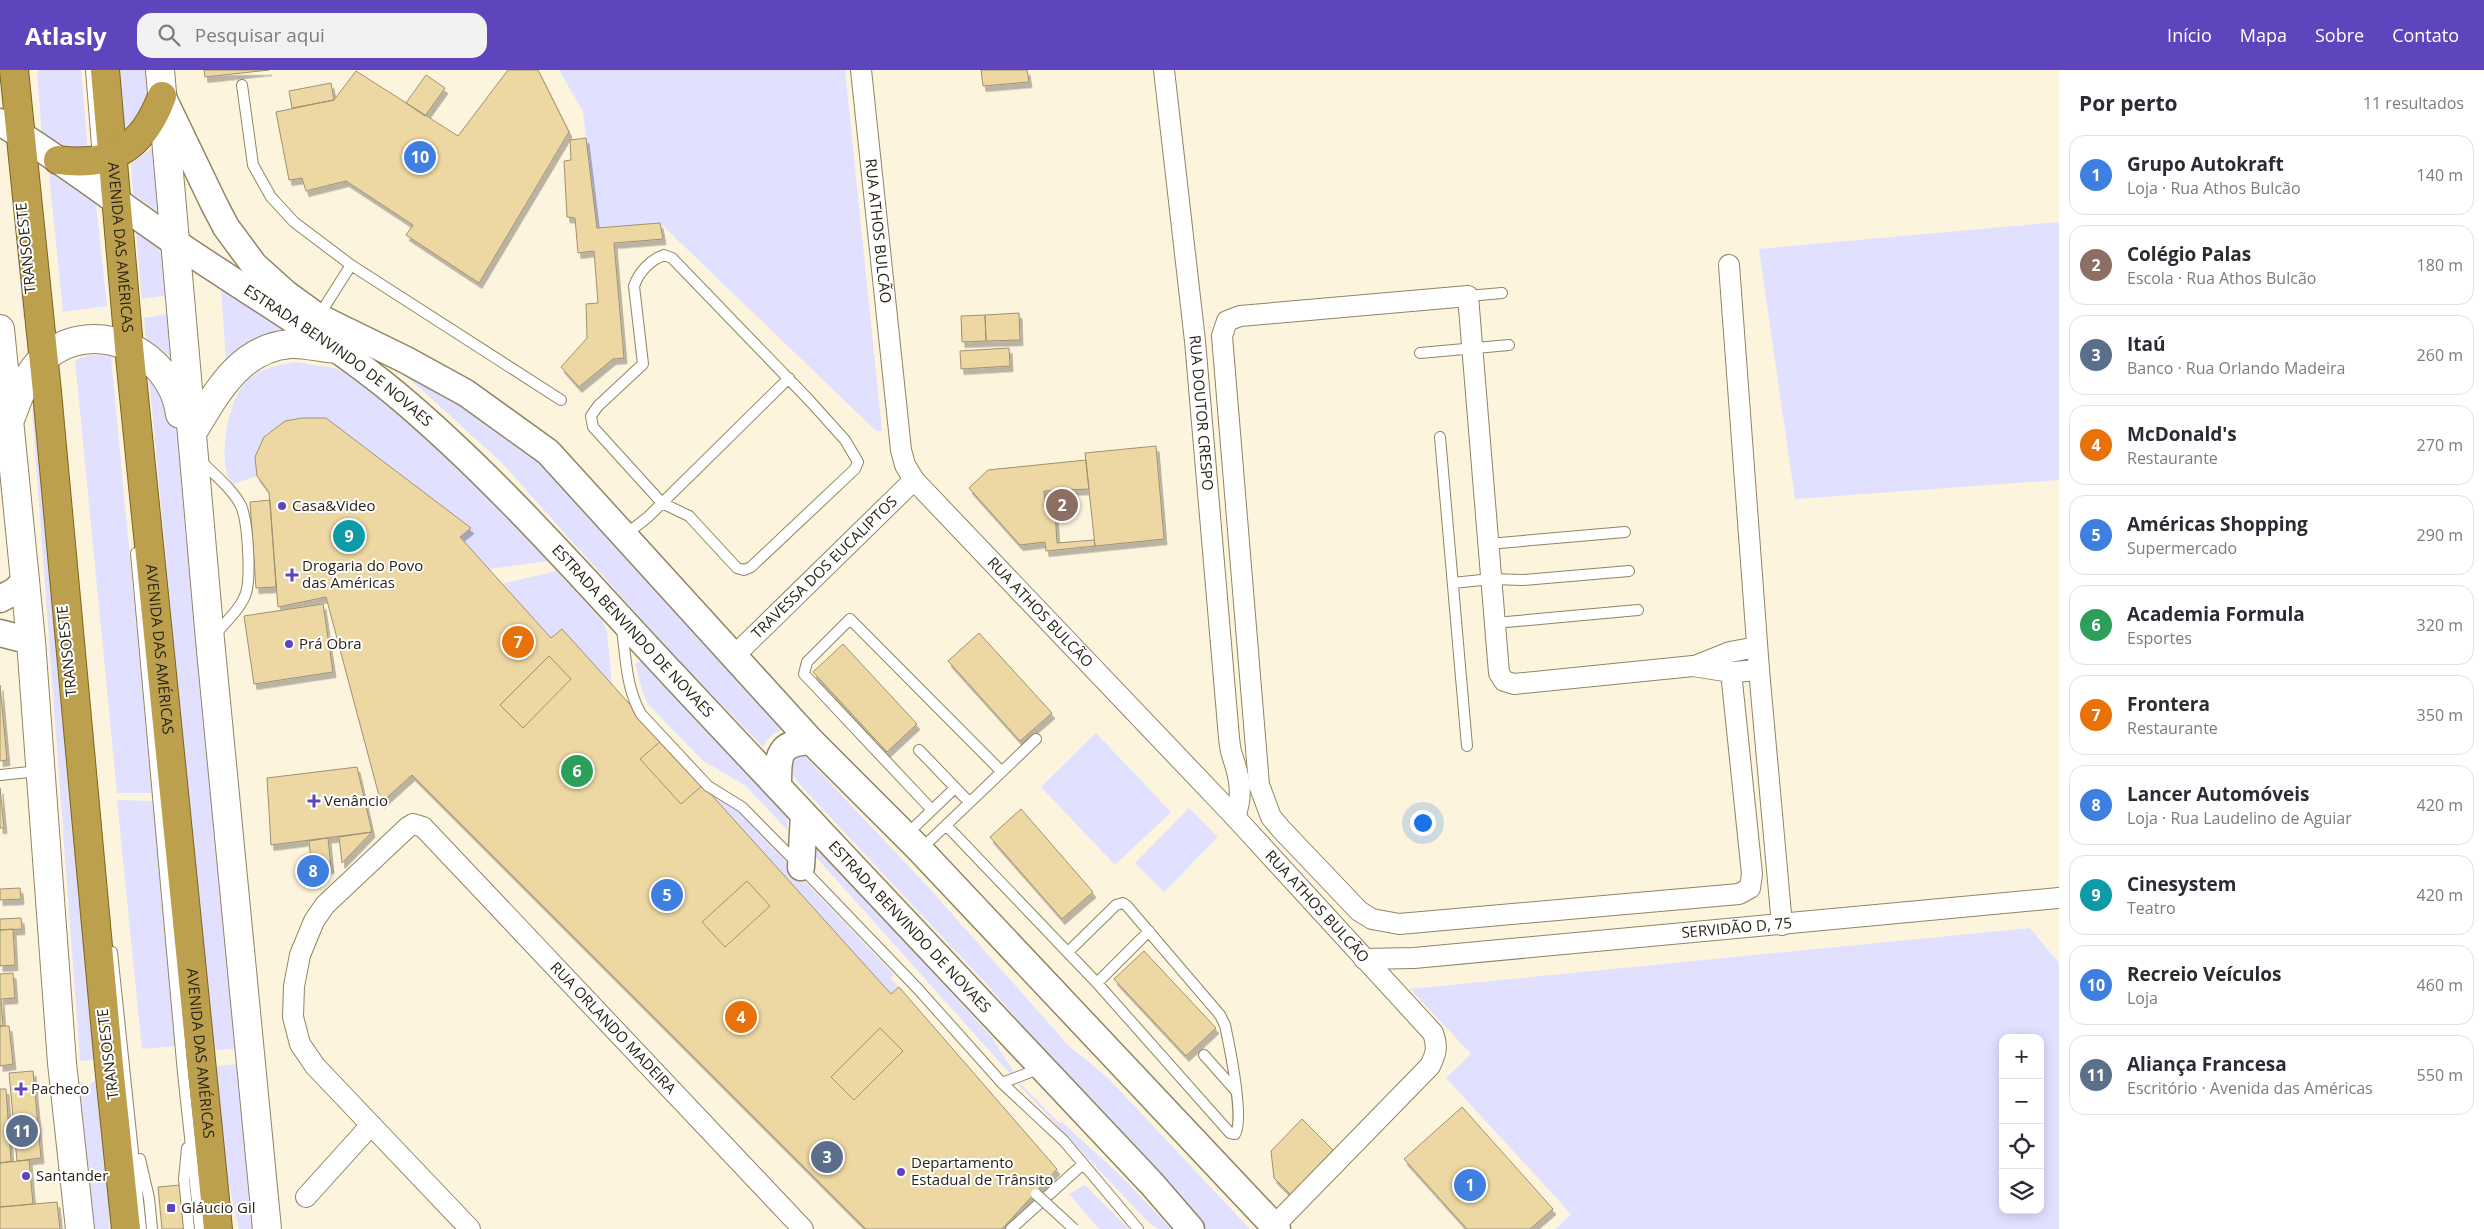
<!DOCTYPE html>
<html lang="pt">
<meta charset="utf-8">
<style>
body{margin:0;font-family:"Open Sans",sans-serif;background:#f2f2f3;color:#2b2b33}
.controls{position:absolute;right:15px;bottom:15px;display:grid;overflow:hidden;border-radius:10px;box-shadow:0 2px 12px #0003}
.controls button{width:45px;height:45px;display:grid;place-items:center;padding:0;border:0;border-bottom:1px solid #e1e1e2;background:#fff;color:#2b2b33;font:25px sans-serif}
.you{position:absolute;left:1422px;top:752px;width:18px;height:18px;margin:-12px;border:4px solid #fff;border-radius:50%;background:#1a73e8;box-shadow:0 0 0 8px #1a73e833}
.badge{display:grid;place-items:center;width:32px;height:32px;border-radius:50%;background:#5f45bd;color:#fff;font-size:16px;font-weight:700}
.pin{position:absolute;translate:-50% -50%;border:2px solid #fff;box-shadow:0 1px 5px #0006}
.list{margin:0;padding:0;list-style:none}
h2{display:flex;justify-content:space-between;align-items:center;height:65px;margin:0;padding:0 20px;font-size:21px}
h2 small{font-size:16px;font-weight:400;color:#7c7c81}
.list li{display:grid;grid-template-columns:32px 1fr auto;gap:15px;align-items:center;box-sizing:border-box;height:80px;margin:0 10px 10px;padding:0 10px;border:1px solid #e1e1e2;border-radius:15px}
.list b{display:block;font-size:19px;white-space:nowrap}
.list p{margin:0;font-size:16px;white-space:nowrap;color:#7c7c81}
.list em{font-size:16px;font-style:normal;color:#7c7c81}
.icon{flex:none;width:28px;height:28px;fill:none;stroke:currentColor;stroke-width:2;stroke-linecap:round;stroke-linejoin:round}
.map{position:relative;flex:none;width:2059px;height:1159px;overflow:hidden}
header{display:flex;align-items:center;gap:30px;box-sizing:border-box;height:70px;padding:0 25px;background:#5f45bd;color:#fff}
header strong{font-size:24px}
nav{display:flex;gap:28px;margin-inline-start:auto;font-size:18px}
.search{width:350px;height:45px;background:#f2f2f3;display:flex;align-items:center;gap:12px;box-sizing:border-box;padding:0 18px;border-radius:15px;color:#7c7c81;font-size:19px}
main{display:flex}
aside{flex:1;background:#fff}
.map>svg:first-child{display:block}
</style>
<header>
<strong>Atlasly</strong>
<div class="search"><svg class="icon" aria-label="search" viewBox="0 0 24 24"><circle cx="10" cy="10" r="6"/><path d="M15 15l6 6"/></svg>Pesquisar aqui</div>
<nav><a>Início</a><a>Mapa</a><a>Sobre</a><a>Contato</a></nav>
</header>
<main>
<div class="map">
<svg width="2059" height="1159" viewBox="0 0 2059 1159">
<defs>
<filter id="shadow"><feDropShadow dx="3" dy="5.5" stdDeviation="0" flood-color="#0004"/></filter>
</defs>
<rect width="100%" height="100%" fill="#fdf4de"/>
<!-- green -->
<path fill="#e2e0ff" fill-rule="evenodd" d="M 37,0 L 81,0 L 88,81 L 74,84 L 42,66 Z
M 111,0 L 145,0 L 148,28 L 140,50 L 117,68 Z
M 559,0 L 845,0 L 882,361 L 876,361 L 660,153 L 597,158 L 583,42 Z
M 160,72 L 168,149 L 133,124 L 131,94 Z
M 48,94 L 95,124 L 107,236 L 63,242 Z
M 10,101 L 19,134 L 30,247 L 23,248 Z
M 135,151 L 171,177 L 175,224 L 142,229 Z
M 2059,152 L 2059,410 L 1795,429 L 1759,179 Z
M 221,217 L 290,263 L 226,291 Z
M 177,242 L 174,292 L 161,279 L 146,271 L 144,248 Z
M 91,285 L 111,286 L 152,723 L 117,723 L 75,290 Z
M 295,292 L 334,298 L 352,306 L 395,339 L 501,438 L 549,491 L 489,499 L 460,467 L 471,458 L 326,348 L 302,348 L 285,351 L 264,367 L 255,387 L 257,406 L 233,414 C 230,410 227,405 226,400 C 221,376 229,326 249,309 C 262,298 278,295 295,292 Z
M 148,297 L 176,340 L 186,469 L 196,502 L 239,979 L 212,980 Z
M 395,298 L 475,334 L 530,375 L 787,657 C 776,662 768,666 763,677 L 679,591 L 501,392 L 414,313 Z
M 40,323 L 95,990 L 80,991 L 32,339 Z
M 556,501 L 603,551 L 607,561 L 612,615 L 562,559 L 551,568 L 502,514 Z
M 642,591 L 787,744 L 788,761 L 746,716 L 702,690 L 648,634 L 642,620 L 635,593 Z
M 1096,663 L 1171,742 L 1115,795 L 1041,717 Z
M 798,679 L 931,820 L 1068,975 L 1108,1008 L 1250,1159 L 1207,1159 L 1104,1048 L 991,919 L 801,716 L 790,702 L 794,692 L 788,683 Z
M 707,720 L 730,732 L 894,905 L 890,908 L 899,917 L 891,924 Z
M 117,730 L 153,731 L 176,976 L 142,979 Z
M 1189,738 L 1218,767 L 1164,822 L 1135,793 Z
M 814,776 L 817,776 L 990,965 L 1012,999 L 1014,1005 L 1012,1006 L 815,786 L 813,779 Z
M 2030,858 L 2059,893 L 2059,1159 L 1556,1159 L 1571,1144 L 1446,1008 L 1471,984 L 1410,919 ZM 2003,968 L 2040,968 L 2040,1140 L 2003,1140 Z
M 240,994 L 256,1159 L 239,1159 L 223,1088 L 217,996 Z
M 97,1009 L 110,1149 L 109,1159 L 95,1159 L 78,1011 L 88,1016 Z
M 1021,1014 L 1058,1052 L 1063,1053 L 1125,1110 L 1171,1159 L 1159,1159 L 1149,1153 L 1019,1015 Z
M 1085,1115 L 1129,1159 L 1099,1159 L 1069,1124 Z"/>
<!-- building -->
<path fill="#edd8a3" stroke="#9f9170" filter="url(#shadow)" d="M 204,0 L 269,0 L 205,7 Z
M 508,0 L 538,0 L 569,62 L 479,213 L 406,165 L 413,155 L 346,111 L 306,121 L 302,108 L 289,110 L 276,42 L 334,30 L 356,1 L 458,66 Z
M 981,0 L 1027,0 L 1029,12 L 983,16 Z
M 426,5 L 445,18 L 425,46 L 406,33 Z
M 331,13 L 334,30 L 292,38 L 289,21 Z
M 586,68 L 597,158 L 660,153 L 663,169 L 614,173 L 624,288 L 613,289 L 579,317 L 561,297 L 587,268 L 586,234 L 598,233 L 594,181 L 578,183 L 575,148 L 567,147 L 564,91 L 571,90 L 570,70 Z
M 1019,243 L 1020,270 L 986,271 L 985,245 Z
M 985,245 L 986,271 L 962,272 L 961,246 Z
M 1009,278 L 1010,296 L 961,299 L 960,281 Z
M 302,348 L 326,348 L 471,458 L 460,467 L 551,568 L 562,559 L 891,924 L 899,917 L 1057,1099 L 1002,1159 L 866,1159 L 412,705 L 381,733 L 326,527 L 278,537 L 269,422 L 257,406 L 255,387 L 264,367 L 285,351 Z
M 1156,376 L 1164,469 L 1095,476 L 1085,383 Z
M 1086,390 L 1089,419 L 1044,421 L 1046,442 L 1055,441 L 1057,473 L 1094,470 L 1095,476 L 1046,481 L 1045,472 L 1020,475 L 969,418 L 988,400 Z
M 270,430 L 276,517 L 256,518 L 250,432 Z
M 323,534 L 333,602 L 254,614 L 244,546 Z
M 979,563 L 1052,643 L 1020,671 L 948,591 Z
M 843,574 L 917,654 L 887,682 L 813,602 Z
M 549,586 L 571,609 L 523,658 L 500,635 Z
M 0,615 L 7,690 L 0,691 Z
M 662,670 L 703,715 L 681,734 L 640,689 Z
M 357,697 L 372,762 L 271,775 L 267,708 Z
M 0,718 L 4,758 L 0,758 Z
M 1021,739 L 1093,822 L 1062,849 L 990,767 Z
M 372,762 L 342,793 L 339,767 Z
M 328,768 L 331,798 L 312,800 L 309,771 Z
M 747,811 L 770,836 L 725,877 L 702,852 Z
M 20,818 L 21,829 L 0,830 L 0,819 Z
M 21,848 L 22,859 L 0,860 L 0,849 Z
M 13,859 L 15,895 L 0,896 L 0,860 Z
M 1144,881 L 1216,958 L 1186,986 L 1114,909 Z
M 13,903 L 15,928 L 1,929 L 3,956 L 0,956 L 0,904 Z
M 0,956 L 9,956 L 13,994 L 0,996 Z
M 880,958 L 903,981 L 854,1030 L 831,1007 Z
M 33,1001 L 41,1088 L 17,1091 L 9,1003 Z
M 0,1019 L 6,1019 L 11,1091 L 0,1093 Z
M 1462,1037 L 1553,1139 L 1530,1159 L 1467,1159 L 1404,1089 Z
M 1302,1049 L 1339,1086 L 1296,1130 L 1274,1108 L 1271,1081 Z
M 29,1090 L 33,1134 L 0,1137 L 0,1093 Z
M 180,1115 L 184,1159 L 162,1159 L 158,1117 Z
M 57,1132 L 60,1159 L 0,1159 L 0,1137 Z"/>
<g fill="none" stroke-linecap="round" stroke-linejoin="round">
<defs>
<path id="service" d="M 91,0 L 98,88
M 242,15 L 253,95 L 271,127 L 294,152 L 351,195 L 561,330
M 664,185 L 672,188 L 809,330 L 845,370 L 858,392 L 855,399 L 751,497 L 744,500 L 737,498 L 689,446 L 662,433 L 593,357 L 591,346 L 598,336 L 643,294 L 634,216 C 639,202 650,190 664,185 Z
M 1468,226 L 1502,223
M 318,247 L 351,195
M 1420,283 L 1509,275
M 1440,367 L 1467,676
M 200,390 C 213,404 233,419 241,436 C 248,451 251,507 246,523 C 241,539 224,553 214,566
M 625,465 L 648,447 L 789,308
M 1488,474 L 1625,462
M 136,483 L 183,1003 L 200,1159
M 1453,513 L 1491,509 L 1523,510 L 1629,501
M 1495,553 L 1638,540
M 622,559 C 626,588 626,618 641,644 L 708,716 L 742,737 L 801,797 L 918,919 L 1002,1013 L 1064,1071 L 1138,1159
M 919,680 L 969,732
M 0,705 L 39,701
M 932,740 L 804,604 L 807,592 L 850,549 L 1001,701
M 946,755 L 1097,913 L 1230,1063 L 1235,1064 C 1245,1050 1229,974 1225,955 L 1220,945 L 1127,836 L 1123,833 L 1116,835 L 1068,882
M 906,765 L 955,718
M 920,780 L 1036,669
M 112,882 L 141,1159
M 1097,913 L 1149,861
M 1204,985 L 1236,1021
M 1002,1013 L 1041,998
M 187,1078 L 184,1109 L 189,1159
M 140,1089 L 149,1128 L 152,1159
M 1011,1159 L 1083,1094"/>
<g id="minor">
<path id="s1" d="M 861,0 L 901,380 L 905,395 L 914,410 L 1235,747 L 1433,963 C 1438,977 1436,984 1430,996 L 1274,1156"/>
<path id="s2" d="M 1164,0 L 1195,271 L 1228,656 C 1229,666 1229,678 1233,688 C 1240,709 1243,725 1235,747"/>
<path d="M 1729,195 L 1759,600 L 1782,855"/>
<path id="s3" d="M 733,587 L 914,410"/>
<path d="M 1695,596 L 1730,582 L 1757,577"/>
<path d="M 1731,602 L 1752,804 L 1750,818 L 1739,824 L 1399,854 L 1372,849 L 1359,841 L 1281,759 L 1271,747 L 1259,715 L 1222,266 L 1227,251 L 1240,246 L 1468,226 L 1499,603 L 1504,611 L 1514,614 L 1693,596 L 1731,602 L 1733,602 L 1759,600"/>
<path id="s4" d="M 1364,889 L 1414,888 L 2059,828"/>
<path d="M 306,1127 L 371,1055"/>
<path id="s5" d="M 470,1159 L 315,996 L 300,974 L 293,947 L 294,916 L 300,885 L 314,851 L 325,835 L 408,757 L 413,754 L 423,757 L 803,1159"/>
</g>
<g id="tertiary">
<path d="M 164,30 L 214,134 L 226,157 L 254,195 L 285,223 L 318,247 L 406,290 L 466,323 L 548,382 L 811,671 L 920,780 L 1277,1159"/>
<path id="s6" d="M 0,52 C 63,90 121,136 182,177 C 254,226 331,270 397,325 C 498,410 585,511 675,607 C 834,776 992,946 1152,1114 L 1191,1159"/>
<path d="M 0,529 L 15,521 L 25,511"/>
<path d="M 0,563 L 31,571"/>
<path d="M 778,716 C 778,686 777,673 811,671"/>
<path d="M 801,797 L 804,745"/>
</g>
<path id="secondary" d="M 160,0 L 210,570 L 267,1159
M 0,259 L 31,571 L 62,993 L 80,1159
M 11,347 C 19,326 27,302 45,287 C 95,245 172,282 180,344
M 192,363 C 216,324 239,278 290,274 C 304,273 321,278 336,279"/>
<g id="trunk">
<path d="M 14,0 L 47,322 L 109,996 L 126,1159"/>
<path id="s7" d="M 105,0 L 129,277 L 218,1159"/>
<path d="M 58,90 C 111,98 144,76 162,26"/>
</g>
</defs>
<!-- service casing -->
<use href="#service" stroke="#928463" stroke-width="12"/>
<!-- minor casing -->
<use href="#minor" stroke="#928463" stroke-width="22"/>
<!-- tertiary casing -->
<use href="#tertiary" stroke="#928463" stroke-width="29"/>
<!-- secondary casing -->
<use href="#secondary" stroke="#928463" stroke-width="30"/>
<!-- trunk casing -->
<use href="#trunk" stroke="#7e651d" stroke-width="30"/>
<!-- service -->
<use href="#service" stroke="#fff" stroke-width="10"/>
<!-- minor -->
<use href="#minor" stroke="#fff" stroke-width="20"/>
<!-- tertiary -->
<use href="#tertiary" stroke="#fff" stroke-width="26"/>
<!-- secondary -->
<use href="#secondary" stroke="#fff" stroke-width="28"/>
<!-- trunk -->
<use href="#trunk" stroke="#bca04e" stroke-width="28"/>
<defs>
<path id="service-bridge" d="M 1036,1124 L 1074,1159"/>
</defs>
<!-- service-bridge casing -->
<use href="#service-bridge" stroke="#928463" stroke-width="12" stroke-linecap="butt"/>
<!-- service-bridge -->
<use href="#service-bridge" stroke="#fff" stroke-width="10"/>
</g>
<!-- markers -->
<g fill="#5f45bd" stroke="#fff" stroke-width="2">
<circle cx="282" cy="436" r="5"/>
<path d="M289.5 497.5h5v5h5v5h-5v5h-5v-5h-5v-5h5z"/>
<circle cx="289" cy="574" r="5"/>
<path d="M311.5 723.5h5v5h5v5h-5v5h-5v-5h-5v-5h5z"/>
<path d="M18.5 1011.5h5v5h5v5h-5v5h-5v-5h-5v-5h5z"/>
<circle cx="901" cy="1102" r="5"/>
<circle cx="26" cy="1106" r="5"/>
<rect x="166" y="1133" width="10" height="10" rx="2.5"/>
</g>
<g text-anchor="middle" stroke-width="4" stroke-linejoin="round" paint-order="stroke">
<!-- street labels -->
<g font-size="15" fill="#292316" stroke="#fff">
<text dy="5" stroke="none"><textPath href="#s1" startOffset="162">RUA ATHOS BULCÃO</textPath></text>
<text dy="5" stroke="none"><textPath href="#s7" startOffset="178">AVENIDA DAS AMÉRICAS</textPath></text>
<text transform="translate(26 178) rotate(-96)" y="5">TRANSOESTE</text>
<text dy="5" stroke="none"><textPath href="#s6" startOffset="411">ESTRADA BENVINDO DE NOVAES</textPath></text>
<text dy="5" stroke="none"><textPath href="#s2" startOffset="345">RUA DOUTOR CRESPO</textPath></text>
<text dy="5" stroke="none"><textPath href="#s3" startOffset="128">TRAVESSA DOS EUCALIPTOS</textPath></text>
<text dy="5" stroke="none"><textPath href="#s1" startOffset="598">RUA ATHOS BULCÃO</textPath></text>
<text dy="5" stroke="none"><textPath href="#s6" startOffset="816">ESTRADA BENVINDO DE NOVAES</textPath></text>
<text dy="5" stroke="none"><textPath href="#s7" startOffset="582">AVENIDA DAS AMÉRICAS</textPath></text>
<text transform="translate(67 581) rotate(-96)" y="5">TRANSOESTE</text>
<text dy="5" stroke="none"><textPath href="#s1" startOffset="1002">RUA ATHOS BULCÃO</textPath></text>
<text dy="5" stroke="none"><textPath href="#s6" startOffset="1221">ESTRADA BENVINDO DE NOVAES</textPath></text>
<text dy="5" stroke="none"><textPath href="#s4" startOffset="374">SERVIDÃO D, 75</textPath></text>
<text dy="5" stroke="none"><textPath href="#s5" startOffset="805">RUA ORLANDO MADEIRA</textPath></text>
<text dy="5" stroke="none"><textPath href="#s7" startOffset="988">AVENIDA DAS AMÉRICAS</textPath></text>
<text transform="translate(108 984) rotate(-97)" y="5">TRANSOESTE</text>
</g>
<!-- poi labels -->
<g font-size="15" fill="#292316" stroke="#fff" text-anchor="start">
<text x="292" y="441">Casa&amp;Video</text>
<text x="302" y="501">Drogaria do Povo<tspan x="302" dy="17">das Américas</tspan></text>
<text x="299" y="579">Prá Obra</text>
<text x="324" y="736">Venâncio</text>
<text x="31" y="1024">Pacheco</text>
<text x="911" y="1098">Departamento<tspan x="911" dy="17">Estadual de Trânsito</tspan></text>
<text x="36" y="1111">Santander</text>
<text x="181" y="1143">Gláucio Gil</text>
</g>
</g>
</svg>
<div class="controls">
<button>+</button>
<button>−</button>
<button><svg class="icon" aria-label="locate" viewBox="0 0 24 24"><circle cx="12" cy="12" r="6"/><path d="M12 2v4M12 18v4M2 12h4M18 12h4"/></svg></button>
<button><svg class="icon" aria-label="layers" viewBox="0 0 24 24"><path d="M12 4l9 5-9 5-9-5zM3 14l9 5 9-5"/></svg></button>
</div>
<div class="you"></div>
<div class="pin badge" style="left:1470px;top:1115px;background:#3f7fe0">1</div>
<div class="pin badge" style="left:1062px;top:435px;background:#8d6e63">2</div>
<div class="pin badge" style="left:827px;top:1087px;background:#5c6f8a">3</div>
<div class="pin badge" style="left:741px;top:947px;background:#e8710a">4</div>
<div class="pin badge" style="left:667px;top:825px;background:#3f7fe0">5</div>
<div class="pin badge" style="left:577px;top:701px;background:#2e9e5b">6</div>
<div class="pin badge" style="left:518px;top:572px;background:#e8710a">7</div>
<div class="pin badge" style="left:313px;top:801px;background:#3f7fe0">8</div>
<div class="pin badge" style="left:349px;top:466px;background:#0f9aa8">9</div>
<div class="pin badge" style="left:420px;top:87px;background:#3f7fe0">10</div>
<div class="pin badge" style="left:22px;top:1061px;background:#5c6f8a">11</div>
</div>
<aside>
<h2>Por perto<small>11 resultados</small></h2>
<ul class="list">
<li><span class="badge" style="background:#3f7fe0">1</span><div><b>Grupo Autokraft</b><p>Loja · Rua Athos Bulcão</p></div><em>140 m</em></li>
<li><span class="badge" style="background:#8d6e63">2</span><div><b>Colégio Palas</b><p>Escola · Rua Athos Bulcão</p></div><em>180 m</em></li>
<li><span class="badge" style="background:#5c6f8a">3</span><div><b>Itaú</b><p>Banco · Rua Orlando Madeira</p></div><em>260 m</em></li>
<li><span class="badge" style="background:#e8710a">4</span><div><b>McDonald's</b><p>Restaurante</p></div><em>270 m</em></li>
<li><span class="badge" style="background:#3f7fe0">5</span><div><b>Américas Shopping</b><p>Supermercado</p></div><em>290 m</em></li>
<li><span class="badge" style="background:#2e9e5b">6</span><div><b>Academia Formula</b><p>Esportes</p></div><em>320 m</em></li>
<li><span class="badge" style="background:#e8710a">7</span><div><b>Frontera</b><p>Restaurante</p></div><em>350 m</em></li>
<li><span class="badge" style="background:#3f7fe0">8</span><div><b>Lancer Automóveis</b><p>Loja · Rua Laudelino de Aguiar</p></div><em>420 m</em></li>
<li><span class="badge" style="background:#0f9aa8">9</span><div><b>Cinesystem</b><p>Teatro</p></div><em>420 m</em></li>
<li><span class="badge" style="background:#3f7fe0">10</span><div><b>Recreio Veículos</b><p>Loja</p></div><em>460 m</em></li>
<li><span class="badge" style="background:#5c6f8a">11</span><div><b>Aliança Francesa</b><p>Escritório · Avenida das Américas</p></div><em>550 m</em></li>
</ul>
</aside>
</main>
